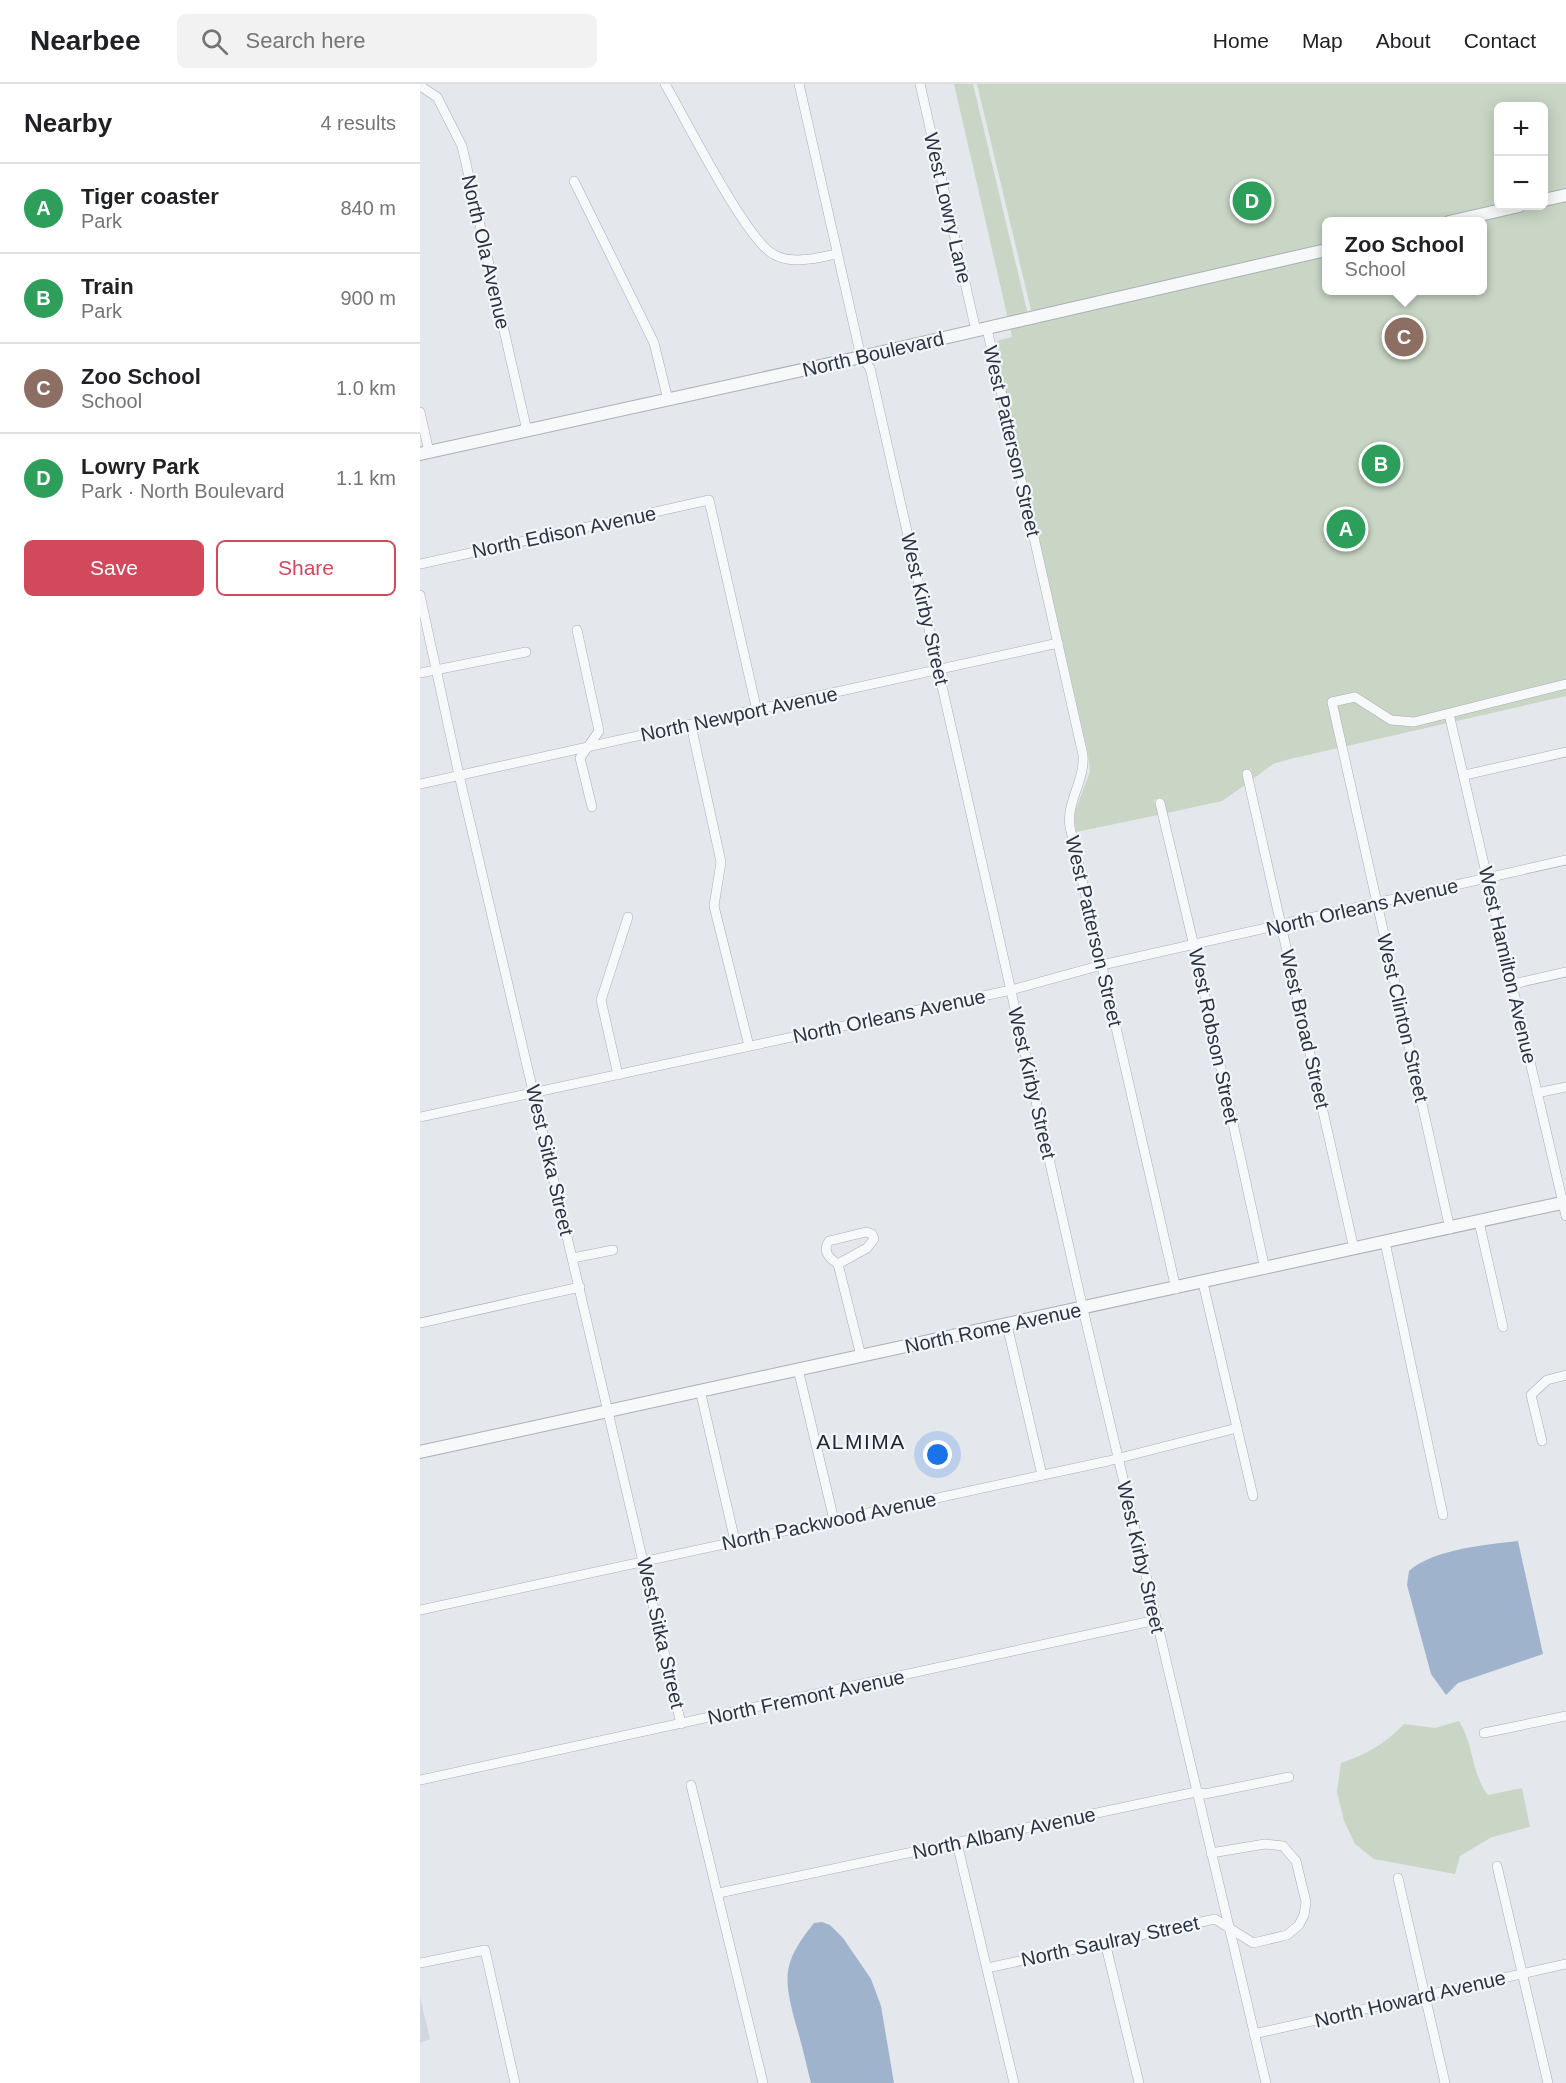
<!DOCTYPE html>
<meta charset="utf-8">
<style>
:root{--surface:#fff;--page:#f2f2f2;--text:#202124;--muted:#757577;--line:#e0e0e0;--accent:#d1495b}
body{margin:0;font-family:Arial,sans-serif;background:var(--page);color:var(--text)}
.controls{position:absolute;right:18px;top:18px;display:grid;overflow:hidden;border-radius:9px;box-shadow:0 3px 15px #0003}
.controls button{width:54px;height:54px;display:grid;place-items:center;padding:0;border:0;border-bottom:2px solid var(--line);background:var(--surface);color:var(--text);font:30px sans-serif}
.you{position:absolute;left:518px;top:1371px;width:21px;height:21px;margin:-15px;border:4px solid #fff;border-radius:50%;background:#1a73e8;box-shadow:0 0 0 9px #1a73e833}
.badge{display:grid;place-items:center;width:39px;height:39px;border-radius:50%;background:var(--accent);color:#fff;font-size:20px;font-weight:700}
.pin{position:absolute;translate:-50% -50%;border:3px solid #fff;box-shadow:0 2px 6px #0006}
.popup{position:absolute;left:902px;top:133px;width:165px;height:78px;box-sizing:border-box;display:grid;place-content:center;border-radius:9px;background:var(--surface);filter:drop-shadow(0 2px 4px #0005);font-size:20px;white-space:nowrap;color:var(--muted)}
.popup b{font-size:22px;color:var(--text)}
.popup::after{content:'';position:absolute;left:50%;top:100%;margin-left:-12px;border:12px solid transparent;border-top-color:var(--surface)}
.list{margin:0;padding:0;list-style:none}
h2{display:flex;justify-content:space-between;align-items:center;height:78px;margin:0;padding:0 24px;font-size:26px}
h2 small{font-size:20px;font-weight:400;color:var(--muted)}
.list li{display:grid;grid-template-columns:39px 1fr auto;gap:18px;align-items:center;box-sizing:border-box;height:90px;padding:0 24px;border-top:2px solid var(--line)}
.list b{display:block;font-size:22px;white-space:nowrap}
.list p{margin:0;font-size:20px;white-space:nowrap;color:var(--muted)}
.list em{font-size:20px;font-style:normal;color:var(--muted)}
.actions{display:flex;gap:12px;padding:18px 24px}
.actions a{flex:1;padding:14px 0;border:2px solid var(--accent);border-radius:9px;text-align:center;font-size:21px;color:var(--accent)}
.actions .main{background:var(--accent);color:#fff}
.icon{flex:none;width:33px;height:33px;fill:none;stroke:currentColor;stroke-width:2;stroke-linecap:round;stroke-linejoin:round}
.map{position:relative;flex:none;width:1146px;height:1999px;overflow:hidden}
header{display:flex;align-items:center;gap:36px;box-sizing:border-box;height:84px;padding:0 30px;background:var(--surface);border-bottom:2px solid var(--line)}
header strong{font-size:28px}
nav{display:flex;gap:33px;margin-inline-start:auto;font-size:21px}
.search{width:420px;height:54px;background:var(--page);display:flex;align-items:center;gap:15px;box-sizing:border-box;padding:0 21px;border-radius:9px;color:var(--muted);font-size:22px}
main{display:flex}
aside{flex:1;background:var(--surface)}
.map>svg:first-child{display:block}
.built{fill:#d2d6de}
.green{fill:#c9d6c5}
.water{fill:#9fb4cc}
.lines{fill:none;stroke-linecap:round;stroke-linejoin:round}
.minor-casing{stroke:#a9aeb7;stroke-width:10}
.tertiary-casing{stroke:#a9aeb7;stroke-width:14}
.minor{stroke:#f7f8fa;stroke-width:9}
.tertiary{stroke:#f7f8fa;stroke-width:12}
.labels{text-anchor:middle;stroke-width:4.5;stroke-linejoin:round;paint-order:stroke}
.street-label{font-size:20px;fill:#2b3445;stroke:#f4f6f9}
.neighbourhood-label{font-size:21px;letter-spacing:1.5px;fill:#1d2536;stroke:#f4f6f9}
</style>
<header>
<strong>Nearbee</strong>
<div class="search"><svg class="icon" aria-label="search" viewBox="0 0 24 24"><circle cx="10" cy="10" r="6"/><path d="M15 15l6 6"/></svg>Search here</div>
<nav><a>Home</a><a>Map</a><a>About</a><a>Contact</a></nav>
</header>
<main>
<aside>
<h2>Nearby<small>4 results</small></h2>
<ul class="list">
<li><span class="badge" style="background:#2e9e5b">A</span><div><b>Tiger coaster</b><p>Park</p></div><em>840 m</em></li>
<li><span class="badge" style="background:#2e9e5b">B</span><div><b>Train</b><p>Park</p></div><em>900 m</em></li>
<li><span class="badge" style="background:#8d6e63">C</span><div><b>Zoo School</b><p>School</p></div><em>1.0 km</em></li>
<li><span class="badge" style="background:#2e9e5b">D</span><div><b>Lowry Park</b><p>Park · North Boulevard</p></div><em>1.1 km</em></li>
</ul>
<div class="actions"><a class="main">Save</a><a>Share</a></div>
</aside>
<div class="map">
<svg width="1146" height="1999" viewBox="0 0 1146 1999">
<rect width="100%" height="100%" fill="#e4e7ec"/>
<polygon class="built" points="0,1913 10,1955 0,1959"/>
<g class="green">
<polygon points="534,0 553,0 608,231 588,235"/>
<polygon points="557,0 1146,0 1146,108 1124,113 1124,22 1078,22 1078,122 1085,122 1015,137 906,138 906,162 612,230"/>
<polygon points="1146,115 1146,612 870,675 853,680 833,695 831,685 822,687 825,701 802,717 747,729 743,714 734,716 738,731 656,748 654,730 670,688 668,670 580,284 582,281 577,257 592,253 590,243 906,170 906,206 1062,206 1062,138 1048,137"/>
<path d="M1039 1637C1054 1660 1051 1689 1068 1711L1102 1704 1110 1743 1072 1753 1040 1772 1035 1790 954 1775 935 1760 924 1737 917 1708 921 1679C947 1670 965 1660 984 1640L1015 1644Z"/>
</g>
<g class="water">
<path d="M1098 1457 1123 1570 1038 1599 1026 1611 1011 1590 987 1501 989 1487C1014 1465 1065 1461 1098 1457Z"/>
<path d="M402 1838 410 1841 423 1854 451 1895 461 1922 474 1999H391C386 1980 382 1960 376 1941 363 1893 362 1879 394 1839Z"/>
</g>
<g class="lines">
<g class="minor-casing">
<g id="minor">
<path d="M245 0C265 34 325 154 353 170 371 181 397 174 416 170"/>
<polyline points="379,0 441,273 450,284 663,1225 846,1999"/>
<polyline points="500,0 556,247"/>
<polyline points="0,2 17,13 42,62 107,347"/>
<polyline points="154,97 234,259 248,316"/>
<path d="M567 245 663 671C665 697 646 718 650 743L756 1205"/>
<polyline points="0,328 9,368"/>
<polyline points="0,480 289,416 337,627"/>
<polyline points="0,511 39,691 261,1640"/>
<polyline points="157,546 179,647 160,674 172,723"/>
<polyline points="0,589 106,568"/>
<polyline points="1029,630 1146,1132"/>
<polyline points="271,641 301,778 294,822 329,962"/>
<polyline points="827,690 934,1165"/>
<polyline points="1045,691 1146,668"/>
<polyline points="0,700 638,559"/>
<polyline points="740,719 774,862 845,1185"/>
<polyline points="1093,900 1146,888"/>
<polyline points="198,991 181,916 208,833"/>
<polyline points="1117,1009 1146,1003"/>
<polyline points="0,1033 591,906 682,881 1146,776"/>
<polyline points="1059,1138 1083,1243"/>
<polyline points="1030,1145 912,618 935,613 971,636 994,638 1146,600"/>
<path d="M446 1148 452 1150 454 1155 447 1164 418 1180C409 1174 402 1167 409 1157Z"/>
<polyline points="965,1158 1023,1431"/>
<polyline points="153,1174 193,1166"/>
<polyline points="418,1180 441,1272"/>
<polyline points="783,1199 833,1412"/>
<polyline points="0,1239 160,1203"/>
<polyline points="587,1241 622,1391"/>
<polyline points="378,1285 414,1436"/>
<polyline points="280,1306 315,1457"/>
<polyline points="1122,1357 1111,1311 1127,1296 1146,1291"/>
<polyline points="0,1526 688,1377 817,1344"/>
<polyline points="1064,1649 1146,1632"/>
<polyline points="0,1696 736,1536"/>
<polyline points="271,1701 343,1999"/>
<polyline points="537,1759 594,1999"/>
<polyline points="1077,1782 1128,1999"/>
<polyline points="978,1794 1025,1999"/>
<polyline points="299,1809 776,1708 785,1710 869,1693"/>
<polyline points="685,1858 719,1999"/>
<polyline points="0,1879 65,1866 95,1999"/>
<polyline points="567,1884 795,1835 833,1859 867,1851 879,1841 884,1831 886,1818 876,1777 863,1762 845,1760 791,1769"/>
<polyline points="834,1950 1146,1880"/>
</g>
</g>
<g class="tertiary-casing">
<g id="tertiary">
<polyline points="1124,116 1146,111"/>
<polyline points="1029,138 1099,122"/>
<polyline points="0,370 441,273 906,166"/>
<polyline points="0,1368 1146,1118"/>
</g>
</g>
<use href="#minor" class="minor"/>
<use href="#tertiary" class="tertiary"/>
</g>
<g class="labels">
<g class="street-label">
<text transform="translate(528 124) rotate(77)" y="7">West Lowry Lane</text>
<text transform="translate(66 168) rotate(77)" y="7">North Ola Avenue</text>
<text transform="translate(453 270) rotate(-13)" y="7">North Boulevard</text>
<text transform="translate(592 357) rotate(77)" y="7">West Patterson Street</text>
<text transform="translate(144 448) rotate(-12)" y="7">North Edison Avenue</text>
<text transform="translate(505 525) rotate(77)" y="7">West Kirby Street</text>
<text transform="translate(319 630) rotate(-12)" y="7">North Newport Avenue</text>
<text transform="translate(942 823) rotate(-13)" y="7">North Orleans Avenue</text>
<text transform="translate(674 847) rotate(77)" y="7">West Patterson Street</text>
<text transform="translate(1088 881) rotate(77)" y="7">West Hamilton Avenue</text>
<text transform="translate(469 932) rotate(-12)" y="7">North Orleans Avenue</text>
<text transform="translate(983 934) rotate(77)" y="7">West Clinton Street</text>
<text transform="translate(885 945) rotate(77)" y="7">West Broad Street</text>
<text transform="translate(794 952) rotate(78)" y="7">West Robson Street</text>
<text transform="translate(612 999) rotate(77)" y="7">West Kirby Street</text>
<text transform="translate(130 1076) rotate(77)" y="7">West Sitka Street</text>
<text transform="translate(573 1244) rotate(-12)" y="7">North Rome Avenue</text>
<text transform="translate(409 1437) rotate(-12)" y="7">North Packwood Avenue</text>
<text transform="translate(721 1473) rotate(77)" y="7">West Kirby Street</text>
<text transform="translate(241 1549) rotate(77)" y="7">West Sitka Street</text>
<text transform="translate(386 1613) rotate(-12)" y="7">North Fremont Avenue</text>
<text transform="translate(584 1749) rotate(-12)" y="7">North Albany Avenue</text>
<text transform="translate(690 1857) rotate(-12)" y="7">North Saulray Street</text>
<text transform="translate(990 1915) rotate(-13)" y="7">North Howard Avenue</text>
</g>
<g class="neighbourhood-label">
<text x="441" y="1365">ALMIMA</text>
</g>
</g>
</svg>
<div class="controls">
<button>+</button>
<button>−</button>
</div>
<div class="you"></div>
<div class="pin badge" style="left:926px;top:445px;background:#2e9e5b">A</div>
<div class="pin badge" style="left:961px;top:380px;background:#2e9e5b">B</div>
<div class="pin badge" style="left:984px;top:253px;background:#8d6e63">C</div>
<div class="popup"><b>Zoo School</b>School</div>
<div class="pin badge" style="left:832px;top:117px;background:#2e9e5b">D</div>
</div>
</main>
